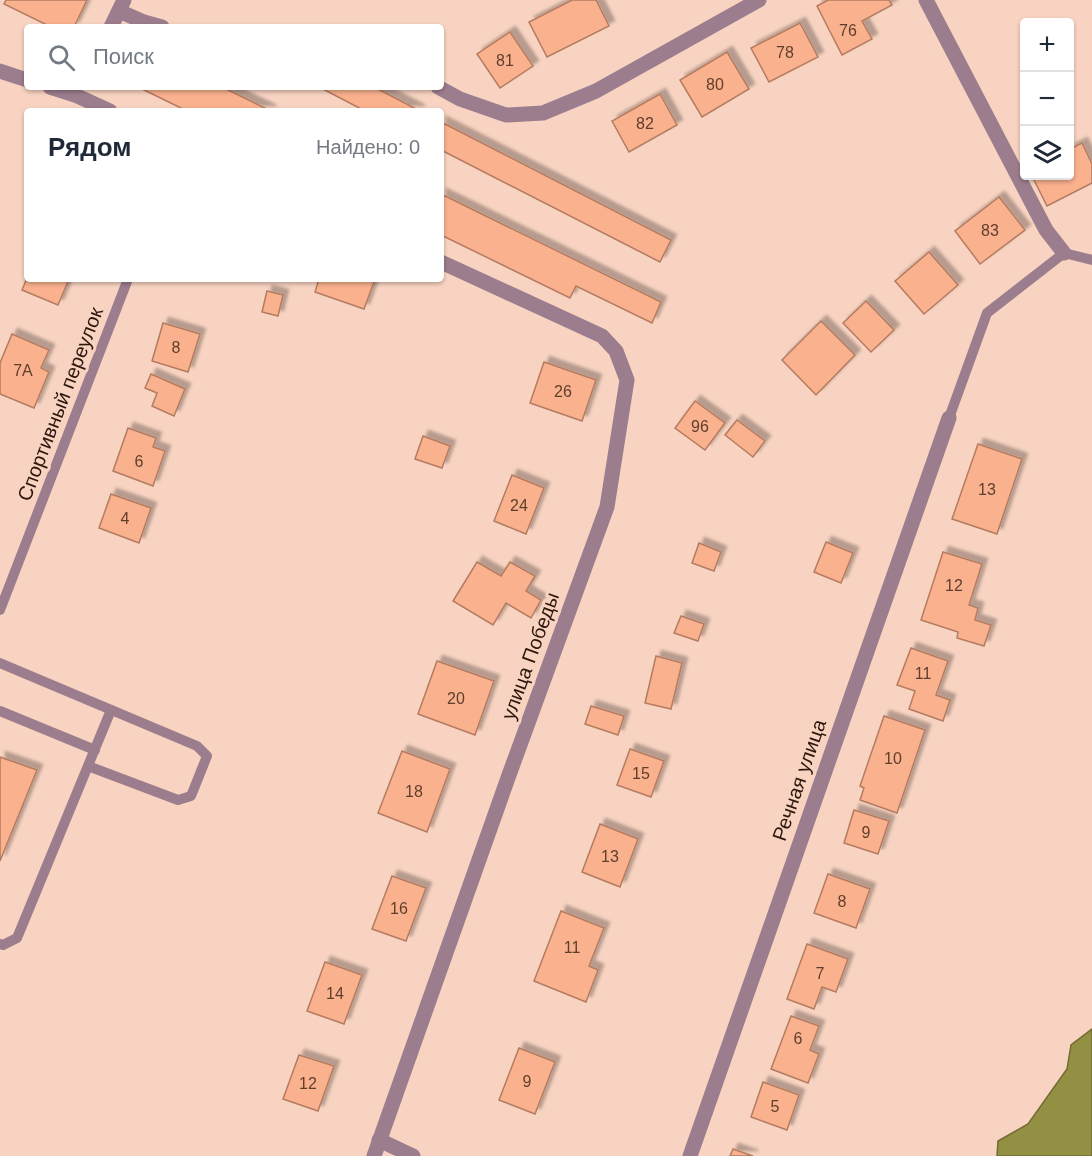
<!DOCTYPE html>
<html lang="ru">
<meta charset="utf-8">
<style>
:root{--surface:#fff;--page:#f6f6f7;--text:#1f2937;--muted:#747a83;--line:#e0e1e3}
body{margin:0;font-family:Arial,sans-serif;background:var(--page);color:var(--text)}
.controls{position:absolute;right:18px;top:18px;display:grid;overflow:hidden;border-radius:6px;box-shadow:0 2px 4px #0004}
.controls button{width:54px;height:54px;display:grid;place-items:center;padding:0;border:0;border-bottom:2px solid var(--line);background:var(--surface);color:var(--text);font:30px sans-serif}
.list{margin:0;padding:0;list-style:none}
h2{display:flex;justify-content:space-between;align-items:center;height:78px;margin:0;padding:0 24px;font-size:26px}
h2 small{font-size:20px;font-weight:400;color:var(--muted)}
.icon{flex:none;width:33px;height:33px;fill:none;stroke:currentColor;stroke-width:2;stroke-linecap:round;stroke-linejoin:round}
.map{position:relative;flex:none;width:1092px;height:1156px;overflow:hidden}
.search{position:absolute;background:var(--surface);box-shadow:0 2px 4px #0004;left:24px;top:24px;width:420px;height:66px;display:flex;align-items:center;gap:15px;box-sizing:border-box;padding:0 21px;border-radius:6px;color:var(--muted);font-size:22px}
.panel{position:absolute;background:var(--surface);box-shadow:0 2px 4px #0004;left:24px;top:108px;width:420px;height:174px;border-radius:6px}
.map>svg:first-child{display:block}
.water{fill:#938f43;stroke:#746b32;stroke-width:1.5}
.building{fill:#fab18e;stroke:#b47b60;stroke-width:1.5;filter:url(#shadow)}
.lines{fill:none;stroke-linecap:round;stroke-linejoin:round}
.lane{stroke:#9c7d8d;stroke-width:10}
.street{stroke:#9c7d8d;stroke-width:15}
.labels{text-anchor:middle;stroke-width:6;stroke-linejoin:round;paint-order:stroke}
.number-label{font-size:16px;fill:#603e2c}
.street-label{font-size:20px;fill:#2d170c;stroke:#f8d3c1}
</style>
<div class="map">
<svg width="1092" height="1156" viewBox="0 0 1092 1156">
<defs>
<filter id="shadow"><feDropShadow dx="5.5" dy="-5.5" stdDeviation="1.5" flood-color="#0004"/></filter>
</defs>
<rect width="100%" height="100%" fill="#f8d3c1"/>
<polygon class="water" points="1092,1029 1092,1156 997,1156 998,1141 1028,1124 1067,1069 1071,1045"/>
<g class="building">
<polygon points="6,0 87,0 74,27 51,27 4,4"/>
<polygon points="572,0 596,0 609,26 547,57 529,22"/>
<polygon points="828,0 889,0 892,5 862,21 872,39 842,55 817,6"/>
<polygon points="800,23 818,57 769,82 751,48"/>
<polygon points="510,32 533,66 500,88 477,54"/>
<polygon points="727,52 749,89 702,117 680,80"/>
<polygon points="138,87 222,87 271,111 187,111"/>
<polygon points="319,87 374,87 420,111 365,111"/>
<polygon points="660,94 677,125 629,152 612,121"/>
<polygon points="441,122 671,240 660,262 441,150"/>
<polygon points="1082,143 1092,164 1092,183 1047,206 1032,176 1070,176 1070,149"/>
<polygon points="441,194 661,302 652,323 576,286 570,298 441,235"/>
<polygon points="999,197 1025,230 980,264 955,231"/>
<polygon points="929,252 958,285 924,314 895,281"/>
<polygon points="27,278 27,279 69,279 58,305 22,290"/>
<polygon points="319,279 375,279 364,309 315,292"/>
<polygon points="267,291 283,295 278,316 262,312"/>
<polygon points="866,301 894,330 871,352 843,323"/>
<polygon points="821,321 855,355 816,395 782,360"/>
<polygon points="163,323 200,334 188,372 152,361"/>
<polygon points="12,334 49,350 41,368 49,372 34,408 0,394 0,363"/>
<polygon points="544,362 596,380 582,421 530,403"/>
<polygon points="151,374 185,389 174,416 152,406 157,393 145,388"/>
<polygon points="695,401 725,423 705,450 675,428"/>
<polygon points="737,420 765,441 753,457 725,435"/>
<polygon points="128,428 156,438 153,447 165,451 153,486 113,471"/>
<polygon points="423,436 450,446 442,468 415,459"/>
<polygon points="978,444 1022,459 997,534 952,519"/>
<polygon points="512,475 544,488 526,534 494,521"/>
<polygon points="111,494 151,508 139,543 99,528"/>
<polygon points="826,542 853,553 841,583 814,572"/>
<polygon points="699,543 721,552 714,571 692,563"/>
<polygon points="943,552 982,564 969,605 978,608 975,620 991,625 984,646 957,638 958,632 921,620"/>
<polygon points="477,562 501,576 510,562 535,576 526,591 541,600 531,618 506,603 493,625 453,601"/>
<polygon points="681,616 704,624 698,641 674,633"/>
<polygon points="911,648 948,661 936,695 950,700 943,721 909,709 915,691 897,685"/>
<polygon points="656,656 682,663 671,709 645,703"/>
<polygon points="437,661 494,681 475,735 418,714"/>
<polygon points="591,706 624,716 618,735 585,724"/>
<polygon points="884,716 925,730 897,813 860,800 864,788 860,786"/>
<polygon points="630,749 664,761 651,797 617,785"/>
<polygon points="402,751 450,769 427,832 378,813"/>
<polygon points="0,757 37,770 0,861"/>
<polygon points="854,810 889,821 878,854 844,843"/>
<polygon points="600,824 638,839 620,887 582,872"/>
<polygon points="828,874 870,889 856,928 814,913"/>
<polygon points="392,876 426,888 406,941 372,929"/>
<polygon points="561,911 604,928 589,966 598,970 586,1002 534,981"/>
<polygon points="807,944 848,959 836,992 822,987 814,1009 787,999"/>
<polygon points="325,962 362,975 344,1024 307,1011"/>
<polygon points="791,1016 819,1026 810,1050 819,1054 808,1083 771,1069"/>
<polygon points="519,1048 555,1062 535,1114 499,1100"/>
<polygon points="299,1055 334,1066 318,1111 283,1099"/>
<polygon points="763,1082 799,1095 787,1130 751,1117"/>
<polygon points="733,1149 753,1156 730,1156"/>
</g>
<g class="lines">
<g class="lane">
<polyline points="949,418 987,313 1064,253 1092,260"/>
<polyline points="0,610 128,279"/>
<polyline points="0,663 197,746 207,756 191,796 178,800 88,766"/>
<polyline points="0,711 95,750"/>
<polyline points="0,944 3,945 17,938 111,710"/>
</g>
<g class="street">
<polyline points="926,0 1046,230 1064,253"/>
<polyline points="119,11 144,22 162,27"/>
<polyline points="111,27 124,0"/>
<polyline points="0,71 27,80"/>
<polyline points="50,87 75,95 110,111"/>
<polyline points="438,87 460,99 506,115 543,113 596,91 759,0"/>
<polyline points="379,1140 413,1156"/>
<polyline points="374,1156 509,775 607,507 627,380 616,351 602,336 441,262"/>
<polyline points="690,1156 949,418"/>
</g>
</g>
<g class="labels">
<g class="number-label">
<text x="848" y="36">76</text>
<text x="785" y="58">78</text>
<text x="505" y="66">81</text>
<text x="715" y="90">80</text>
<text x="645" y="129">82</text>
<text x="990" y="236">83</text>
<text x="176" y="353">8</text>
<text x="23" y="376">7А</text>
<text x="563" y="397">26</text>
<text x="700" y="432">96</text>
<text x="139" y="467">6</text>
<text x="987" y="495">13</text>
<text x="519" y="511">24</text>
<text x="125" y="524">4</text>
<text x="954" y="591">12</text>
<text x="923" y="679">11</text>
<text x="456" y="704">20</text>
<text x="893" y="764">10</text>
<text x="641" y="779">15</text>
<text x="414" y="797">18</text>
<text x="866" y="838">9</text>
<text x="610" y="862">13</text>
<text x="842" y="907">8</text>
<text x="399" y="914">16</text>
<text x="572" y="953">11</text>
<text x="820" y="979">7</text>
<text x="335" y="999">14</text>
<text x="798" y="1044">6</text>
<text x="527" y="1087">9</text>
<text x="308" y="1089">12</text>
<text x="775" y="1112">5</text>
</g>
<g class="street-label">
<text transform="translate(60 404) rotate(-69)" y="7">Спортивный переулок</text>
<text transform="translate(530 656) rotate(-70)" y="7">улица Победы</text>
<text transform="translate(799 780) rotate(-71)" y="7">Речная улица</text>
</g>
</g>
</svg>
<div class="controls">
<button>+</button>
<button>−</button>
<button><svg class="icon" aria-label="layers" viewBox="0 0 24 24"><path d="M12 4l9 5-9 5-9-5zM3 14l9 5 9-5"/></svg></button>
</div>
<div class="search"><svg class="icon" aria-label="search" viewBox="0 0 24 24"><circle cx="10" cy="10" r="6"/><path d="M15 15l6 6"/></svg>Поиск</div>
<section class="panel">
<h2>Рядом<small>Найдено: 0</small></h2>
<ul class="list">
</ul>
</section>
</div>
